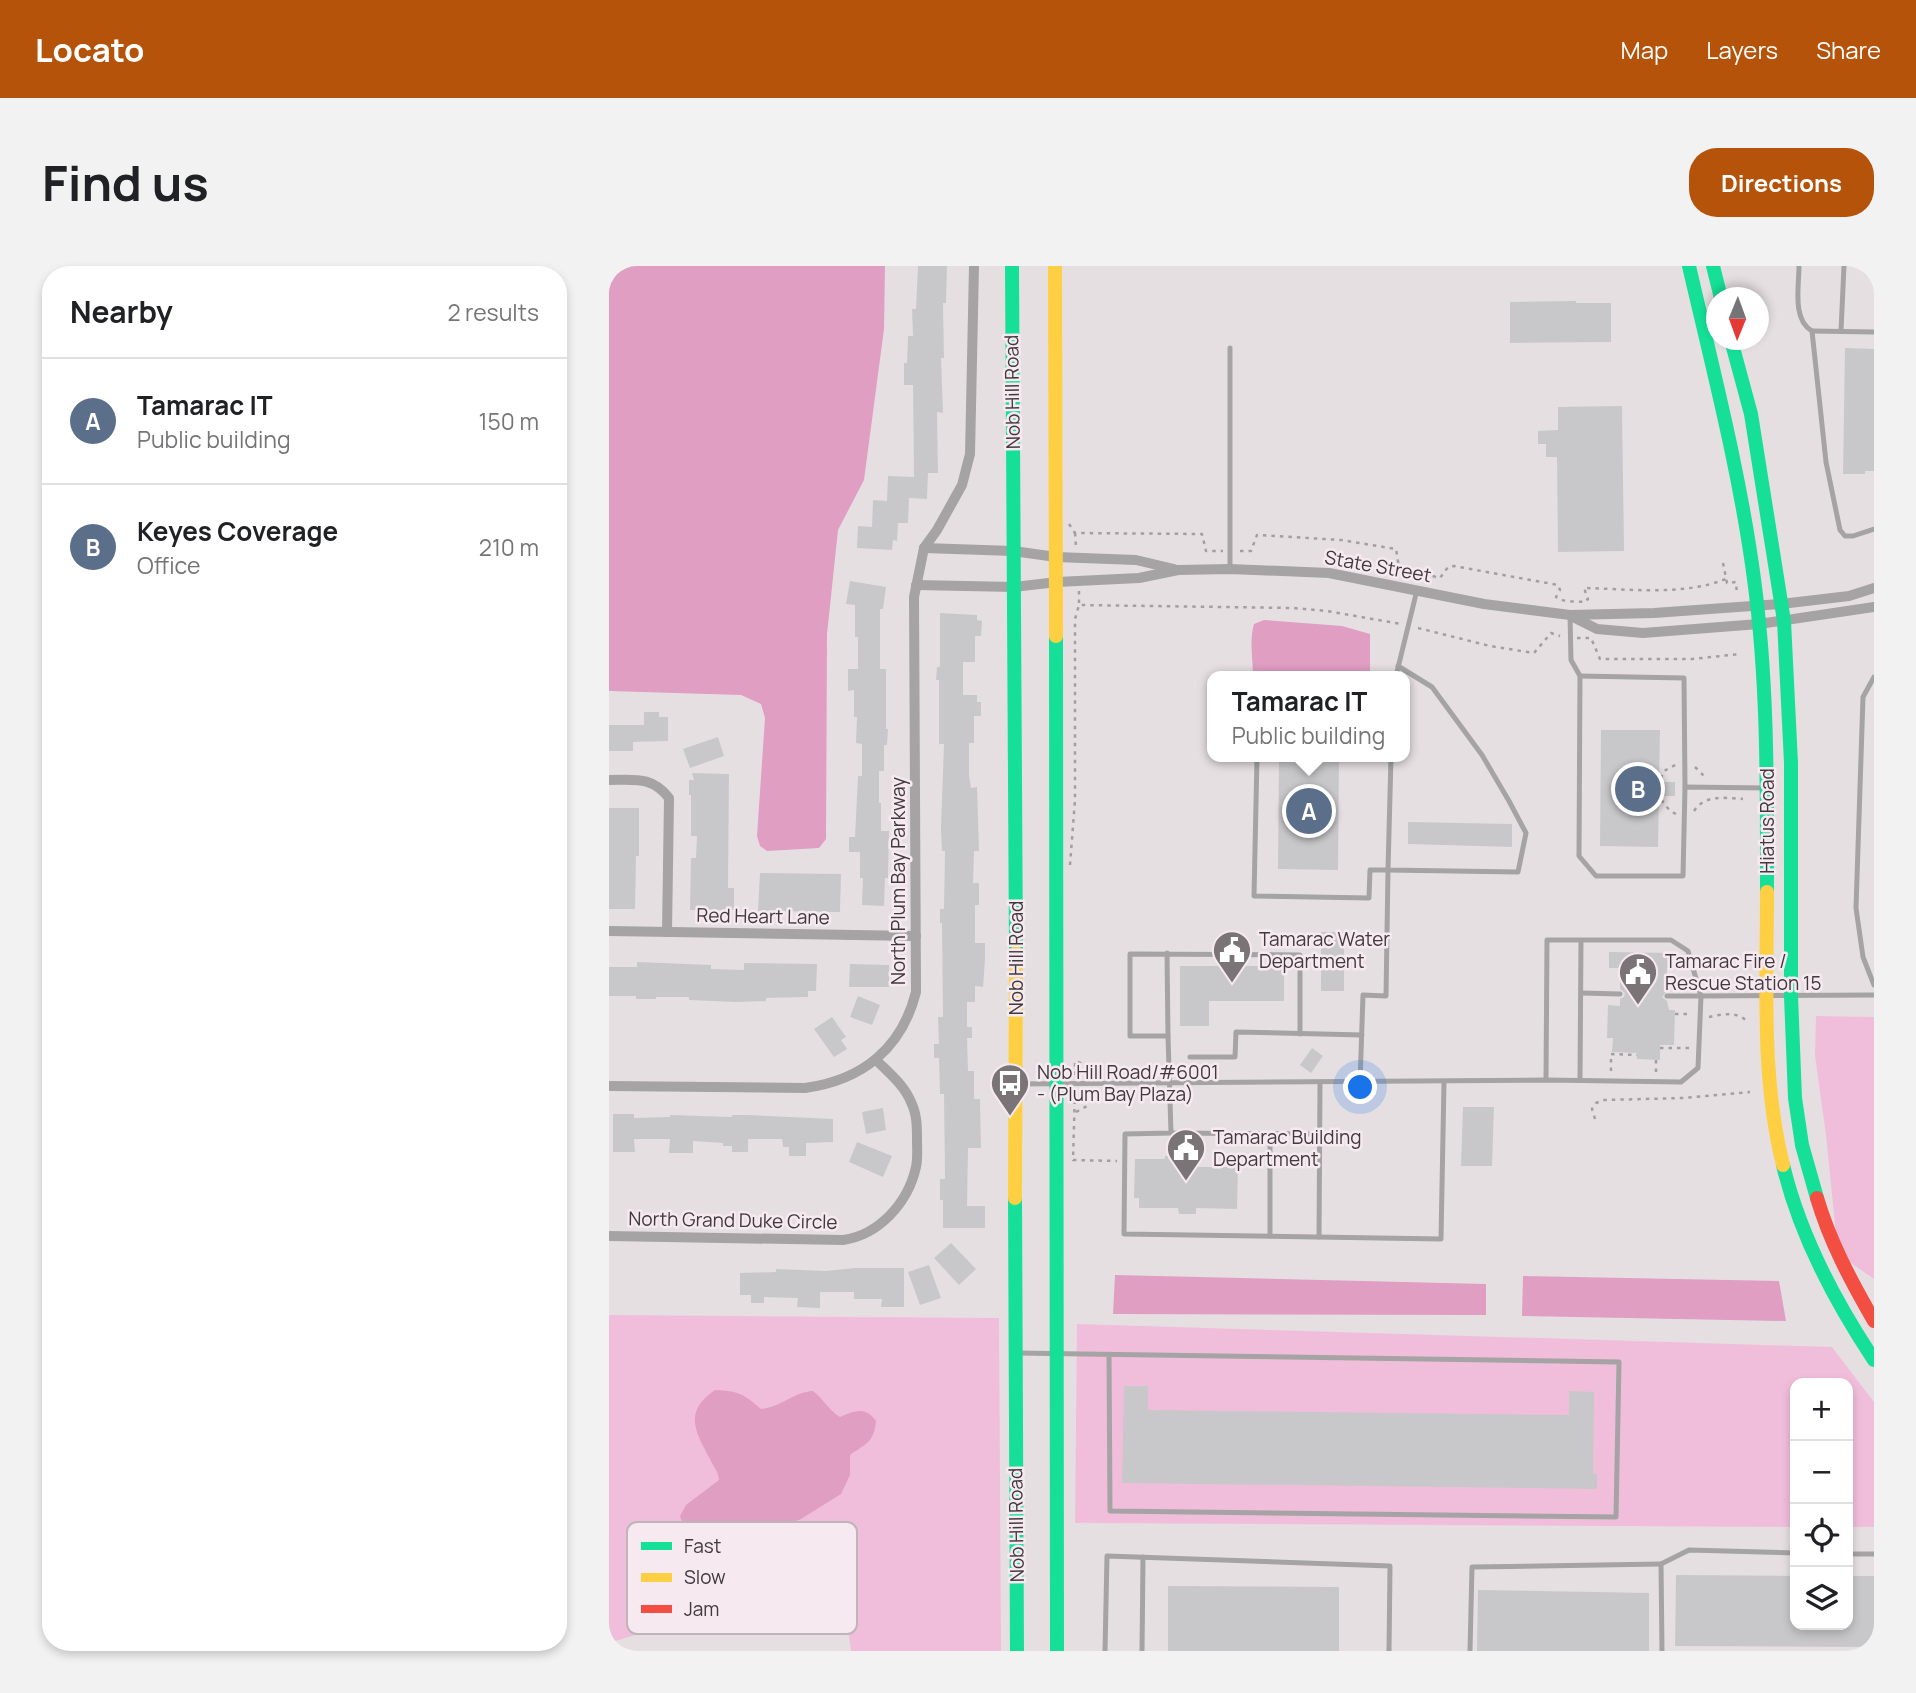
<!DOCTYPE html>
<meta charset="utf-8">
<style>
:root{--surface:#fff;--page:#f2f2f2;--text:#202124;--muted:#757577;--line:#e0e0e0;--accent:#b45309}
body{margin:0;font-family:Manrope,sans-serif;background:var(--page);color:var(--text)}
.controls{position:absolute;right:21px;bottom:21px;display:grid;overflow:hidden;border-radius:14px;box-shadow:0 4px 10px #0003}
.controls button{width:63px;height:63px;display:grid;place-items:center;padding:0;border:0;border-bottom:2px solid var(--line);background:var(--surface);color:var(--text);font:35px sans-serif}
.compass{position:absolute;left:1097px;top:21px;width:63px;height:63px;border-radius:50%;background:var(--surface);box-shadow:0 4px 10px #0003;rotate:181deg}
.you{position:absolute;left:752px;top:822px;width:24px;height:24px;margin:-18px;border:5px solid #fff;border-radius:50%;background:#1a73e8;box-shadow:0 0 0 10px #1a73e833}
.badge{display:grid;place-items:center;width:46px;height:46px;border-radius:50%;background:var(--accent);color:#fff;font-size:23px;font-weight:700}
.pin{position:absolute;translate:-50% -50%;border:4px solid #fff;box-shadow:0 2px 7px #0006}
.popup{position:absolute;left:598px;top:405px;width:203px;height:91px;box-sizing:border-box;display:grid;place-content:center;border-radius:14px;background:var(--surface);filter:drop-shadow(0 2px 5px #0005);font-size:23px;white-space:nowrap;color:var(--muted)}
.popup b{font-size:26px;color:var(--text)}
.popup::after{content:'';position:absolute;left:50%;top:100%;margin-left:-14px;border:14px solid transparent;border-top-color:var(--surface)}
.list{margin:0;padding:0;list-style:none}
h2{display:flex;justify-content:space-between;align-items:center;height:91px;margin:0;padding:0 28px;font-size:30px}
h2 small{font-size:23px;font-weight:400;color:var(--muted)}
.list li{display:grid;grid-template-columns:46px 1fr auto;gap:21px;align-items:center;box-sizing:border-box;height:126px;padding:0 28px;border-top:2px solid var(--line)}
.list b{display:block;font-size:26px;white-space:nowrap}
.list p{margin:0;font-size:23px;white-space:nowrap;color:var(--muted)}
.list em{font-size:23px;font-style:normal;color:var(--muted)}
.icon{flex:none;width:38px;height:38px;fill:none;stroke:currentColor;stroke-width:2;stroke-linecap:round;stroke-linejoin:round}
.map{position:relative;flex:none;width:1265px;height:1385px;overflow:hidden;border-radius:28px}
header{display:flex;align-items:center;gap:42px;box-sizing:border-box;height:98px;padding:0 35px;background:var(--accent);color:#fff}
header strong{font-size:33px}
nav{display:flex;gap:38px;margin-inline-start:auto;font-size:24px}
.intro{display:flex;align-items:center;justify-content:space-between;box-sizing:border-box;height:168px;padding:0 42px}
h1{margin:0;font-size:49px}
.button{padding:18px 32px;border-radius:28px;background:var(--accent);color:#fff;font-size:24px;font-weight:700}
main{display:flex;gap:42px;padding:0 42px}
aside{flex:1;background:var(--surface);border-radius:28px;box-shadow:0 4px 10px #0003}
.map>svg:first-child{display:block}
.green{fill:#f0beda}
.water{fill:#df9ec2}
.building{fill:#c8c8ca}
.lines{fill:none;stroke-linecap:round;stroke-linejoin:round}
.path{stroke:#a29fa1;stroke-width:2.5;stroke-dasharray:3.5 5;stroke-linecap:butt}
.lane{stroke:#a5a3a4;stroke-width:5}
.street{stroke:#a5a3a4;stroke-width:10}
.fast{stroke:#16e098;stroke-width:14}
.slow{stroke:#ffcf43;stroke-width:14}
.jam{stroke:#f24e42;stroke-width:14}
.labels{text-anchor:middle;stroke-width:5;stroke-linejoin:round;paint-order:stroke}
.street-label{font-size:19px;fill:#403a3d;stroke:#f6e9f0}
.poi-label{font-size:19px;fill:#403a3d;stroke:#f6e9f0;text-anchor:start}
.key{fill:#f6e9f0;stroke:#bfb4ba;stroke-width:2}
.key-label{font-size:19px;fill:#403a3d}
</style>
<header>
<strong>Locato</strong>
<nav><a>Map</a><a>Layers</a><a>Share</a></nav>
</header>
<div class="intro"><h1>Find us</h1><a class="button">Directions</a></div>
<main>
<aside>
<h2>Nearby<small>2 results</small></h2>
<ul class="list">
<li><span class="badge" style="background:#5c6f8a">A</span><div><b>Tamarac IT</b><p>Public building</p></div><em>150 m</em></li>
<li><span class="badge" style="background:#5c6f8a">B</span><div><b>Keyes Coverage</b><p>Office</p></div><em>210 m</em></li>
</ul>
</aside>
<div class="map">
<svg width="1265" height="1385" viewBox="0 0 1265 1385">
<rect width="100%" height="100%" fill="#e6dfe2"/>
<g class="green">
<polygon points="1207,750 1265,751 1265,1013 1229,988 1217,869 1206,790"/>
<polygon points="0,1049 390,1052 392,1385 242,1385 239,1363 186,1354 166,1326 0,1377"/>
<polygon points="468,1058 1223,1081 1265,1136 1265,1261 1239,1261 1239,1117 1186,1117 1186,1261 466,1257"/>
</g>
<g class="water">
<polygon points="0,0 276,0 275,63 255,214 229,264 218,368 217,573 210,582 158,585 151,580 148,570 156,452 152,438 132,429 0,425"/>
<path d="M655 354 733 360 761 368V410H644C644 392 640 375 645 358Z"/>
<polygon points="506,1009 877,1018 877,1049 504,1048"/>
<polygon points="914,1010 1170,1015 1177,1055 913,1050"/>
<path d="M106 1124C129 1125 135 1128 152 1143 172 1141 185 1126 204 1125 215 1133 219 1144 231 1151 246 1145 256 1140 267 1155 265 1176 258 1177 241 1189V1209L232 1228 192 1253 175 1260 146 1269 74 1259 71 1250 77 1239 110 1214C109 1204 105 1202 101 1193 85 1164 75 1145 106 1124Z"/>
</g>
<g class="building">
<polygon points="309,0 338,0 337,37 334,37 335,92 332,92 334,147 328,146 329,207 319,207 318,233 300,232 299,257 289,257 288,275 284,274 283,284 248,282 249,260 263,261 264,234 278,235 279,210 305,211 304,119 295,119 295,97 298,97 299,70 304,70 303,43 307,43"/>
<polygon points="967,35 967,37 1002,37 1002,76 901,77 901,36"/>
<polygon points="1236,82 1265,83 1265,205 1256,205 1256,208 1234,208"/>
<polygon points="1013,140 1015,285 949,286 948,191 937,191 937,178 929,178 929,165 949,164 949,141"/>
<polygon points="241,315 277,321 274,343 271,343 271,403 277,403 277,463 279,463 278,479 275,479 275,505 270,505 270,537 272,537 272,565 280,565 279,612 276,612 275,640 253,639 254,612 251,612 251,586 240,586 240,571 246,571 249,510 253,510 253,478 247,477 248,451 245,451 245,424 239,425 239,403 249,403 249,371 246,371 246,339 237,338"/>
<polygon points="331,347 368,349 368,354 373,355 372,370 366,370 366,396 354,396 354,429 368,429 368,436 372,436 372,450 365,450 365,477 360,477 360,509 362,522 368,521 370,585 365,585 364,617 370,617 370,639 366,639 366,677 376,677 376,693 374,721 366,720 366,736 358,736 358,761 363,761 363,772 358,772 359,805 365,805 365,833 371,833 372,882 359,882 358,940 376,940 376,962 334,962 334,934 331,934 331,913 336,913 335,828 331,828 330,792 325,792 325,778 330,778 329,751 334,751 333,657 331,657 331,643 335,643 336,585 333,585 332,563 335,478 330,478 330,414 327,414 328,401 331,401"/>
<polygon points="35,446 50,446 50,451 59,451 59,475 24,476 24,485 0,485 0,459 35,459"/>
<polygon points="992,464 1051,464 1050,516 1066,516 1066,530 1050,530 1049,581 991,580"/>
<polygon points="109,471 115,490 81,502 74,483"/>
<polygon points="670,491 730,491 729,604 669,603"/>
<polygon points="83,507 120,508 119,622 125,622 125,644 81,644 82,592 87,592 88,570 82,570 82,529 80,529 80,514 85,514"/>
<polygon points="0,542 30,542 30,590 27,590 26,643 0,643"/>
<polygon points="799,556 903,558 903,581 799,578"/>
<polygon points="151,607 232,608 231,646 149,645"/>
<rect x="712" y="666" width="23" height="59"/>
<polygon points="1000,686 1063,687 1063,702 1058,702 1058,725 1053,731 1058,735 1060,744 1066,744 1065,779 1051,779 1051,794 1028,793 1028,787 1003,786 1004,772 998,772 999,739 1011,740 1011,733 1015,731 1016,727 1011,723 1011,702 1000,702"/>
<polygon points="28,696 102,699 102,703 135,704 135,697 208,698 207,725 199,725 199,731 157,732 157,735 128,736 80,734 80,731 47,731 47,733 27,733 27,730 0,730 0,701 28,701"/>
<polygon points="241,698 280,699 280,721 240,721"/>
<polygon points="571,700 675,700 675,735 600,735 600,760 571,760"/>
<polygon points="249,730 271,739 263,759 241,751"/>
<polygon points="223,751 237,771 232,774 238,783 225,791 205,763"/>
<polygon points="703,782 714,790 702,807 691,799"/>
<polygon points="854,841 885,841 883,900 852,900"/>
<polygon points="274,842 277,864 257,868 253,846"/>
<polygon points="4,848 25,848 25,852 61,851 61,849 123,851 123,849 139,849 224,853 224,876 197,877 197,890 180,890 180,881 174,881 173,873 139,873 139,886 123,886 123,880 114,880 114,877 84,875 84,887 60,887 61,873 25,873 26,886 4,886"/>
<polygon points="248,876 283,890 274,911 240,896"/>
<polygon points="556,890 571,890 571,895 589,895 589,901 629,901 628,943 587,942 587,948 570,948 569,942 530,942 530,932 525,932 526,893 556,893"/>
<polygon points="342,977 367,1003 350,1019 325,992"/>
<polygon points="320,999 332,1032 311,1039 299,1006"/>
<polygon points="246,1002 295,1002 295,1041 272,1041 273,1033 245,1033 245,1026 211,1026 211,1042 188,1041 189,1032 155,1031 155,1037 142,1037 142,1029 131,1029 131,1007 167,1006 167,1003 217,1005"/>
<polygon points="515,1120 539,1120 539,1144 960,1149 960,1125 985,1126 984,1207 988,1208 988,1223 513,1217"/>
<polygon points="1067,1309 1186,1310 1186,1359 1239,1359 1239,1310 1265,1310 1265,1381 1066,1380"/>
<polygon points="559,1320 730,1321 730,1385 559,1385"/>
<polygon points="869,1324 1040,1327 1040,1385 868,1385"/>
</g>
<g class="lines">
<g class="path">
<polyline points="460,258 466,267 593,268 597,285 614,285"/>
<polyline points="466,267 467,280"/>
<path d="M631 285H642L648 269 732 274 787 283 790 301 831 312 839 301 845 300 949 319 951 324 947 331C955 337 967 335 976 336L979 333 975 322C1020 323 1074 330 1117 313"/>
<polyline points="1114,297 1118,317 1127,316 1128,329"/>
<polyline points="470,325 470,339"/>
<polyline points="809,362 881,380 925,387 942,367 951,370"/>
<polyline points="968,372 982,372 991,393 1083,393 1131,388"/>
<polyline points="1086,501 1096,511"/>
<path d="M1085 545C1096 528 1116 532 1134 533"/>
<path d="M1067 548C1050 539 1046 522 1055 505L1068 498"/>
<polyline points="461,599 466,534 466,353 470,339 684,342 718,345 792,358"/>
<polyline points="1066,748 1083,748"/>
<path d="M1100 751C1113 748 1128 745 1139 756"/>
<polyline points="1051,782 1083,782"/>
<polyline points="1002,805 1002,788 1028,789"/>
<polyline points="1047,806 1047,794"/>
<polyline points="466,809 466,795 477,799"/>
<polyline points="466,826 464,894 508,895"/>
<polyline points="467,846 480,839"/>
<polyline points="986,853 983,843 987,837 995,834 1075,832 1141,826"/>
</g>
<g class="lane">
<path d="M1190 0C1190 20 1183 54 1203 65L1217 196 1231 264 1236 270H1244L1265 263"/>
<polyline points="1203,65 1265,66"/>
<polyline points="1232,65 1235,0"/>
<polyline points="621,82 621,303"/>
<polyline points="961,349 962,394 971,410 970,590 987,610 1074,610 1076,521 1158,522"/>
<polyline points="787,410 808,324"/>
<polyline points="971,410 1075,412 1076,521"/>
<polyline points="1265,411 1254,431 1247,642 1254,691 1265,719"/>
<polyline points="648,491 645,630 760,632 761,604 779,604 777,730 754,729 751,817"/>
<polyline points="782,491 779,604 909,606 917,567 900,535 873,489 823,421 789,400"/>
<polyline points="558,687 559,770"/>
<polyline points="972,727 1011,728"/>
<polyline points="691,768 691,689 521,688 521,770 559,770 562,867 516,868 515,968 832,973 835,816"/>
<polyline points="581,791 626,791 627,766 753,769"/>
<polyline points="937,814 938,674 1062,674 1079,685 1092,730 1058,730"/>
<polyline points="971,814 972,675"/>
<polyline points="409,818 937,814 1072,816 1089,802 1092,730 1265,729"/>
<polyline points="562,867 711,868"/>
<polyline points="661,970 661,868"/>
<polyline points="710,971 711,818"/>
<polyline points="405,1087 1010,1096 1007,1251 501,1245 500,1089"/>
<polyline points="1239,1288 1265,1288"/>
<polyline points="496,1385 498,1290 781,1300 780,1385"/>
<polyline points="533,1385 534,1291"/>
<polyline points="861,1385 863,1301 1052,1298"/>
<polyline points="1053,1385 1052,1298 1080,1284 1186,1287"/>
</g>
<g class="street">
<polyline points="315,282 404,285 447,291 527,294 565,303"/>
<polyline points="307,319 405,321 448,316 530,312 569,304 621,303 720,307 875,338 961,349 1045,347 1172,338 1240,330 1265,322"/>
<polyline points="964,351 988,363 1034,367 1150,358 1265,341"/>
<path d="M0 514C26 514 43 510 60 532L58 666"/>
<polyline points="0,665 307,670"/>
<path d="M0 820 196 822C254 814 293 782 307 726L305 331 315 282 328 264 353 219 361 188 365 0"/>
<path d="M0 970 234 974C270 969 299 937 307 901 309 892 308 883 308 874 308 861 308 848 302 836 295 819 280 807 267 794"/>
</g>
<g class="fast">
<polyline points="403,0 407,687"/>
<path d="M1080 0C1104 104 1131 207 1145 313 1159 416 1158 522 1158 626"/>
<polyline points="1104,0 1112,32"/>
<polyline points="1122,74 1142,148 1175,355 1182,497 1182,730 1186,832 1193,879 1208,932"/>
<polyline points="447,370 448,1385"/>
<path d="M1174 899C1191 970 1225 1034 1265 1094"/>
<polyline points="406,932 408,1385"/>
</g>
<g class="slow">
<polyline points="446,0 447,370"/>
<path d="M1158 626C1158 717 1152 811 1174 899"/>
<polyline points="406,932 407,687"/>
</g>
<path class="jam" d="M1208 932C1221 976 1242 1015 1265 1055"/>
</g>
<defs>
<g id="civic-pin" transform="scale(2.0125)"><path d="M0 17L-7.5 6A9.5 9.5 0 1 1 7.5 6Z" fill="#7a7477" stroke="#f6e9f0"/><path d="M-.6-6.5H3V-4.5H.6V-3L4-1V1h2V6H-6V1h2V-1L-.6-3ZM-1.2 2.5V6h2.4V2.5Z" fill="#fff"/></g>
<g id="bus-pin" transform="scale(2.0125)"><path d="M0 17L-7.5 6A9.5 9.5 0 1 1 7.5 6Z" fill="#7a7477" stroke="#f6e9f0"/><path d="M-5-6H5V4H4V6H2V4H-2V6H-4V4H-5ZM-3.5-4V0h7V-4ZM-3.5 1.2v1.5H-2V1.2ZM2 1.2v1.5H3.5V1.2Z" fill="#fff"/></g>
</defs>
<g fill-rule="evenodd">
<use href="#civic-pin" x="623" y="684"/>
<use href="#civic-pin" x="1029" y="706"/>
<use href="#bus-pin" x="401" y="817"/>
<use href="#civic-pin" x="577" y="882"/>
</g>
<g class="labels">
<g class="street-label">
<text transform="translate(403 126) rotate(-91)" y="7">Nob Hill Road</text>
<text transform="translate(769 300) rotate(10)" y="7">State Street</text>
<text transform="translate(1158 555) rotate(-90)" y="7">Hiatus Road</text>
<text transform="translate(289 615) rotate(-90)" y="7">North Plum Bay Parkway</text>
<text transform="translate(154 650) rotate(1)" y="7">Red Heart Lane</text>
<text transform="translate(407 692) rotate(-90)" y="7">Nob Hill Road</text>
<text transform="translate(124 954) rotate(1)" y="7">North Grand Duke Circle</text>
<text transform="translate(407 1259) rotate(-91)" y="7">Nob Hill Road</text>
</g>
<g class="poi-label">
<text x="650" y="680">Tamarac Water<tspan x="650" dy="22">Department</tspan></text>
<text x="1056" y="702">Tamarac Fire /<tspan x="1056" dy="22">Rescue Station 15</tspan></text>
<text x="428" y="813">Nob Hill Road/#6001<tspan x="428" dy="22">- (Plum Bay Plaza)</tspan></text>
<text x="604" y="878">Tamarac Building<tspan x="604" dy="22">Department</tspan></text>
</g>
</g>
<rect x="18" y="1256" width="230" height="112" rx="10" class="key"/>
<rect x="32" y="1276" width="31" height="8" fill="#16e098"/>
<rect x="32" y="1307" width="31" height="9" fill="#ffcf43"/>
<rect x="32" y="1339" width="31" height="8" fill="#f24e42"/>
<g class="key-label">
<text x="75" y="1287">Fast</text>
<text x="75" y="1318">Slow</text>
<text x="75" y="1350">Jam</text>
</g>
</svg>
<div class="controls">
<button>+</button>
<button>−</button>
<button><svg class="icon" aria-label="locate" viewBox="0 0 24 24"><circle cx="12" cy="12" r="6"/><path d="M12 2v4M12 18v4M2 12h4M18 12h4"/></svg></button>
<button><svg class="icon" aria-label="layers" viewBox="0 0 24 24"><path d="M12 4l9 5-9 5-9-5zM3 14l9 5 9-5"/></svg></button>
</div>
<svg class="compass" viewBox="-18 -18 36 36"><path d="M0-13l5 13h-10z" fill="#e53935"/><path d="M0 13l5-13h-10z" fill="#757577"/></svg>
<div class="you"></div>
<div class="pin badge" style="left:700px;top:545px;background:#5c6f8a">A</div>
<div class="popup"><b>Tamarac IT</b>Public building</div>
<div class="pin badge" style="left:1029px;top:523px;background:#5c6f8a">B</div>
</div>
</main>
